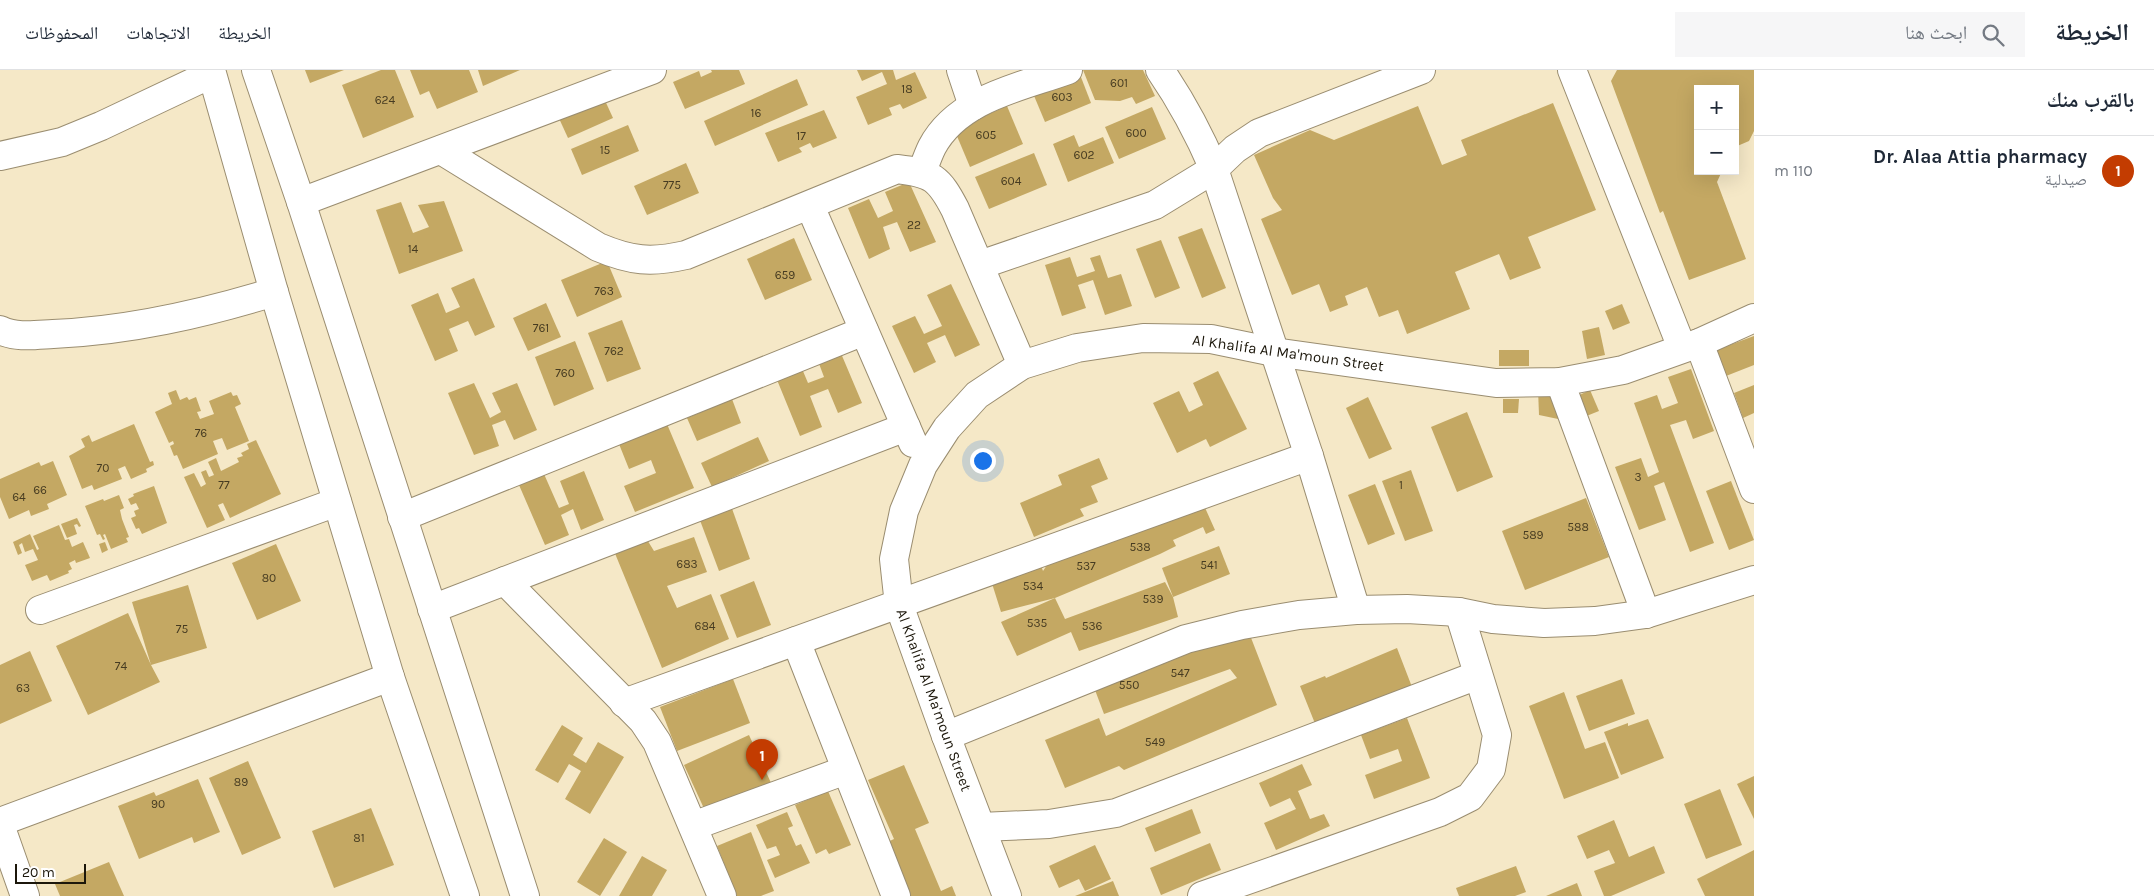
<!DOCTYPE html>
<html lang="ar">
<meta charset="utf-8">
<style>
:root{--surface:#fff;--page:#f6f6f7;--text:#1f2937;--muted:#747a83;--line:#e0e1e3;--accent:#c33c01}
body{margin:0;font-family:Karla,"Noto Naskh Arabic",sans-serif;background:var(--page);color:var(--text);direction:rtl}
.controls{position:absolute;right:15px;top:15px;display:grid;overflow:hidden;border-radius:0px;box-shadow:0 5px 20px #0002}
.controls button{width:45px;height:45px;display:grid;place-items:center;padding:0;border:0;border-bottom:1px solid var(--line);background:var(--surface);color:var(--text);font:25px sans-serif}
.scale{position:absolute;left:15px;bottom:12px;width:71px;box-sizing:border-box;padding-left:5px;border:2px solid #1c170b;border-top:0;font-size:14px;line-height:18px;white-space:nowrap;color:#1c170b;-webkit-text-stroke:4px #fff;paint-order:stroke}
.you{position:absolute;left:982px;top:390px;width:18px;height:18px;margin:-12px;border:4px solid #fff;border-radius:50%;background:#1a73e8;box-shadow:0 0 0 8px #1a73e833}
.badge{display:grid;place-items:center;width:32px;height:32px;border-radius:50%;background:var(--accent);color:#fff;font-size:16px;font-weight:700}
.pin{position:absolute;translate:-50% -41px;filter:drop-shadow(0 1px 2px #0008)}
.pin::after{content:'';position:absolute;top:26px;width:18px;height:15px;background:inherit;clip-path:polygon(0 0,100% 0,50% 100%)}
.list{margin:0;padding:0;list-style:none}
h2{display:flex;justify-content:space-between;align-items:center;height:65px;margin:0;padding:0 20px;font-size:21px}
h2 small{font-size:16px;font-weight:400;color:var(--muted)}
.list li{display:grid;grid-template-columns:32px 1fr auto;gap:15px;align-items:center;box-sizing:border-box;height:70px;padding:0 20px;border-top:1px solid var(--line)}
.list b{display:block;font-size:19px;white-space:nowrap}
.list p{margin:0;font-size:16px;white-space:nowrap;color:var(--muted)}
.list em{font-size:16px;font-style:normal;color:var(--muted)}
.icon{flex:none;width:28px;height:28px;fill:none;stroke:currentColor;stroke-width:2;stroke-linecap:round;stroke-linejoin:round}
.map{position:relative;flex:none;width:1754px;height:826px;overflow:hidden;direction:ltr}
header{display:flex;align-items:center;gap:30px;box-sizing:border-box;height:70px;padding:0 25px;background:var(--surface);border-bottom:1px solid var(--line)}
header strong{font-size:24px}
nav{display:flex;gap:28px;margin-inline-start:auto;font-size:18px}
.search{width:350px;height:45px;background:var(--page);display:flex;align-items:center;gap:12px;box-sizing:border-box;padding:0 18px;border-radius:0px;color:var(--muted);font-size:19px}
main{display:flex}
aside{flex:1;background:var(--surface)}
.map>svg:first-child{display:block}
.building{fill:#c4a863}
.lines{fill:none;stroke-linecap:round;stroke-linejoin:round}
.minor-casing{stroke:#9a8d70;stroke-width:30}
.minor{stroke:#fff;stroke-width:28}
.labels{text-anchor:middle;stroke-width:4;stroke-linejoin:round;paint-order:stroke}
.number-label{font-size:12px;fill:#463b21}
.street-label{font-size:15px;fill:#1c170b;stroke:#fff}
</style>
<header>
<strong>الخريطة</strong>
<div class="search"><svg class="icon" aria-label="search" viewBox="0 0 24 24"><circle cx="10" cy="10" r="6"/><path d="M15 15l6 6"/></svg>ابحث هنا</div>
<nav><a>الخريطة</a><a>الاتجاهات</a><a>المحفوظات</a></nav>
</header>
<main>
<aside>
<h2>بالقرب منك<small></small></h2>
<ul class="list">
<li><span class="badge">1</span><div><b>Dr. Alaa Attia pharmacy</b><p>صيدلية</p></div><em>110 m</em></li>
</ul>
</aside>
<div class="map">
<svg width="1754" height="826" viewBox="0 0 1754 826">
<rect width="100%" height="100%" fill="#f5e8c7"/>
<g class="building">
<polygon points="305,0 344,0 310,13"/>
<polygon points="381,0 395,0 414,47 363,68 342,15"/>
<polygon points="410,0 469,0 478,22 437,39 429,21 420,25"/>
<polygon points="478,0 520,0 483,16"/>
<polygon points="711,0 739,0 745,14 685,39 673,12 699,1 701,7 712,2"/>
<polygon points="857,0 893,0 896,10 915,2 927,28 903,39 900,34 889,38 892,45 868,55 856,27 887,14 882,2 862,11"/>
<polygon points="1083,0 1143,0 1155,26 1136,34 1132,27 1120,31 1095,30"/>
<polygon points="1617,0 1754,0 1754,61 1749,71 1735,77 1735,19 1698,19 1698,101 1722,101 1717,112 1746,189 1689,210 1663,141 1660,143 1611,11"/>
<polygon points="1079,2 1091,33 1045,52 1032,21"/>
<polygon points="797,9 808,35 715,76 704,51"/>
<polygon points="602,24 613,48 568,68 557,44"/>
<polygon points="1553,33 1596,140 1528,167 1541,198 1510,210 1499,184 1455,202 1470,239 1407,264 1398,240 1379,247 1367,217 1345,226 1348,235 1330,242 1319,214 1292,225 1261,149 1282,140 1273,128 1254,85 1310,60 1334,70 1418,36 1442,95 1467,85 1461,70"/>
<polygon points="1007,36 1023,74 970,97 954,59"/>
<polygon points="1152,37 1166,69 1119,89 1105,57"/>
<polygon points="824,40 837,68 813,78 810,73 799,78 802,82 778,92 765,63"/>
<polygon points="628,55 639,81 582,105 571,79"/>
<polygon points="1074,65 1079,77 1103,67 1114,93 1068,112 1053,74"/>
<polygon points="1034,83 1047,115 989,139 975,107"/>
<polygon points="686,93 699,123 647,145 634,116"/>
<polygon points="909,112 936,172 910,182 897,152 883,157 890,179 869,189 848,138 869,129 878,148 893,141 885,122"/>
<polygon points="444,131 463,181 399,204 376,140 401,132 413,163 429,157 418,135"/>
<polygon points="1202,158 1226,218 1202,228 1178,167"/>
<polygon points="794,168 812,210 765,230 747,189"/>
<polygon points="1161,170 1180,218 1155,228 1136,179"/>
<polygon points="1100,185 1108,208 1121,204 1132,236 1105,245 1093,210 1078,215 1086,238 1062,246 1045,195 1070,187 1077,207 1095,201 1090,188"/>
<polygon points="607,191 622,227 577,247 561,210"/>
<polygon points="474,208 495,257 475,266 468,251 449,259 458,281 435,291 411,235 438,223 446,243 460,237 451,218"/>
<polygon points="951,214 980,275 955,287 945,265 927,273 936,292 914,303 892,256 915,246 924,264 942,256 927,225"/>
<polygon points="546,233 561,267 528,281 513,248"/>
<polygon points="1622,234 1630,253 1613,260 1605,241"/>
<polygon points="622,250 641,299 607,312 588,263"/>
<polygon points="1599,257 1605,285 1587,289 1582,261"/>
<polygon points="1754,266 1754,295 1726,306 1716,280"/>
<polygon points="575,271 594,319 554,336 535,287"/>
<rect x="1499" y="280" width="30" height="16"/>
<polygon points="840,281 862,333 838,343 828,319 810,326 822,357 800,366 775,305 800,294 808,313 824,307 818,291"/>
<polygon points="1691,299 1714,361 1693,369 1686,350 1670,355 1714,473 1690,482 1664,412 1654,416 1666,450 1639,460 1615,397 1641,388 1648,407 1659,402 1634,333 1657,325 1662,339 1678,333 1668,307"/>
<polygon points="1218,301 1247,359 1210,377 1206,369 1177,383 1153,333 1179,321 1189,342 1203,335 1193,313"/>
<polygon points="474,313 490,348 501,342 492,323 517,313 537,360 514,370 505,350 492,355 499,376 474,385 448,323"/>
<polygon points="1754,315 1754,343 1743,348 1734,323"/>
<polygon points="1538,319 1561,325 1563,350 1539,345"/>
<polygon points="176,320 180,330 187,327 189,330 196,327 201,341 197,342 200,349 214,344 209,331 231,322 233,326 237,325 241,334 235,337 249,371 227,380 222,368 213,371 218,384 183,399 177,385 174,386 170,376 174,374 173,371 169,373 155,342 172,334 168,323"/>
<polygon points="1590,320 1599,341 1579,349 1571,329"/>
<polygon points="1368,327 1392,379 1369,389 1346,338"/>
<polygon points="732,329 741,353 697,371 687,348"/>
<polygon points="1503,329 1519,329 1518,343 1503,343"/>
<polygon points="1467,342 1493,407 1457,422 1431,357"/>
<polygon points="134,354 150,392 153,391 154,395 146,399 147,402 131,409 125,396 118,399 122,409 94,420 92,415 82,419 69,386 85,377 81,369 89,365 92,372"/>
<polygon points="667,354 694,418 635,442 624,416 656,403 651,390 629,399 619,374"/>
<polygon points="758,367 769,391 712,417 701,393"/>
<polygon points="256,370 281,424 230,448 223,433 218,435 225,450 207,458 184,407 194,403 201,417 206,414 201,402 206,400 209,407 214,405 208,392 216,388 221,401 239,392 237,388 243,386 241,383 249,379 247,374"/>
<polygon points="1099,388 1108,409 1091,416 1098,432 1080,439 1084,446 1034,467 1020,433 1062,415 1058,405"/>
<polygon points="53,391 67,425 47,434 49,439 31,446 29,440 9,449 0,427 0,409 39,392 41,396"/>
<polygon points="1411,400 1433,461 1405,471 1382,411"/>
<polygon points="584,401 604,450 581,460 573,439 561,445 569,465 545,475 519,415 544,404 559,438 569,434 560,411"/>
<polygon points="1731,411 1754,470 1729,480 1706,421"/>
<polygon points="1375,414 1395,464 1368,475 1348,425"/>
<polygon points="154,416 167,453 142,464 139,458 136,459 131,448 136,446 134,441 139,439 136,433 131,435 128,429 134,426 133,424"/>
<polygon points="119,425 124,438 120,440 122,449 129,467 126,468 128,472 111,479 105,464 103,465 105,469 103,470 100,464 97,465 85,436 103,429 104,431"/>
<polygon points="1586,428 1609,487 1525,520 1502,461"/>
<polygon points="1202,431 1215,460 1206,464 1203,457 1173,470 1176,476 1160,484 1055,528 1065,549 1165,512 1173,527 1178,547 1079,581 1071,562 1017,586 1001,552 1055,528 1001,542 989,504 1038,487 1043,501 1047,495"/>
<polygon points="730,433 750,489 719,501 698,445"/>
<polygon points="77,448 81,456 79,457 77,454 74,455 77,464 67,468 61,454"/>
<polygon points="59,455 65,470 69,469 72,477 83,472 90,488 76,493 75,490 69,493 72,499 68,501 69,503 50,511 47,505 32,511 25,495 38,490 33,479 25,482 22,473 19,475 22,483 18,485 13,472 30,464 37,480 39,479 33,466"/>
<polygon points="694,467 707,502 667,516 677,538 711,524 729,569 662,598 614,481 646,468 654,481"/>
<polygon points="105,472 108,480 102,483 99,474"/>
<polygon points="276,474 301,531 257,550 232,493"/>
<polygon points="1219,476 1230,504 1173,527 1162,498"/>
<polygon points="754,511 771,555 737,568 720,525"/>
<polygon points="188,515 207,578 151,595 160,612 88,645 56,576 128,543 151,595 132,532"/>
<polygon points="1248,560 1277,635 1124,700 1119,696 1065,718 1045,670 1099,648 1106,666 1237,608 1230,599 1104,644 1092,612"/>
<polygon points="1397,578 1412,617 1316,656 1300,616 1325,606 1326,608"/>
<polygon points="30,581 52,631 0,654 0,595"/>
<polygon points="733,609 750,653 677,681 660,637"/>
<polygon points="1622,609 1635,644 1589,661 1576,626"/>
<polygon points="1564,622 1585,679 1605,672 1619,708 1564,729 1529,636"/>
<polygon points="1407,648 1430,708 1374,729 1365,705 1402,691 1398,679 1370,689 1361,665"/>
<polygon points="1648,649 1664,688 1621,705 1604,662 1628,653 1628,656"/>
<polygon points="562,655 583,668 573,685 586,693 598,672 624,687 590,744 565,729 581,701 569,694 558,713 535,700"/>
<polygon points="749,665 772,715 707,745 684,695"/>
<polygon points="248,691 281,768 242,785 209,708"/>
<polygon points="1302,694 1312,715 1298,721 1310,749 1324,744 1330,756 1276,780 1264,753 1296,739 1290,728 1270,737 1259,713"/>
<polygon points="904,695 929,753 915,759 941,821 952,816 956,826 903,826 881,775 894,769 868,710"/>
<polygon points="1754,706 1754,749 1737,714"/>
<polygon points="198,709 220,762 194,773 192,767 139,789 118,736 154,722 156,726"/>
<polygon points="1720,719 1742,775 1706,789 1684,734"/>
<polygon points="828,721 851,775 829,784 826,779 816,784 795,735"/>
<polygon points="371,738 394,795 334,818 312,761"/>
<polygon points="1192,739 1201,763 1155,782 1145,758"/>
<polygon points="787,742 793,756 788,758 796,776 801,774 810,793 775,808 767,790 780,785 776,776 767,779 756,755"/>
<polygon points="1614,750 1629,787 1654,776 1665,803 1611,826 1604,826 1594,801 1615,793 1609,780 1587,789 1577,766"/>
<polygon points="751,762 774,821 761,826 737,826 717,776"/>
<polygon points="604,768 627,782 600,826 577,812"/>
<polygon points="1210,773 1221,800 1161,825 1150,798"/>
<polygon points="1095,775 1111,809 1085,821 1079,809 1059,818 1049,796"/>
<polygon points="1754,780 1754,826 1705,826 1697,809"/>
<polygon points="642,786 667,800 652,826 619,826"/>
<polygon points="109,792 124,826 60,826 55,814"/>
<polygon points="1516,796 1526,822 1515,826 1459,826 1456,818"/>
<polygon points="1113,811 1119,826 1075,826"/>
<polygon points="1577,813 1582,826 1546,826"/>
</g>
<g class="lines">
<g class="minor-casing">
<g id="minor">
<polyline points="211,0 274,222 390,607 465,826"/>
<polyline points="256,0 301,132 525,826"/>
<polyline points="961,0 973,36"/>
<path d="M1160 0C1182 32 1199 64 1214 99L1309 386 1356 540"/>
<polyline points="1572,0 1682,278"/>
<path d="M441 80 598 177C631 191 651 193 686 185L897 99C932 103 939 108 955 139L1022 295"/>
<polyline points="0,86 62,72 101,56 211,4"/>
<path d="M922 102C925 94 928 85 932 77 958 28 1021 17 1068 0"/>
<polyline points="301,132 652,0"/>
<polyline points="810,136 913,373"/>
<polyline points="980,195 1155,135 1214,99 1235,79 1259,63 1421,0"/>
<path d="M0 260C16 268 35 265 53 264 129 261 202 244 274 222"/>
<polyline points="1699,273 1754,419"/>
<polyline points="1560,312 1646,544"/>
<polyline points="402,447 864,261"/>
<polyline points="505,511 643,651 657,672 722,826"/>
<polyline points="432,539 906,357"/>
<polyline points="40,540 337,432"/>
<polyline points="796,571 896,826"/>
<polyline points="624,633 1309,386"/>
<polyline points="946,666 1186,569 1242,555 1299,545 1356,540 1407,539 1459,542 1493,549 1544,553 1595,551 1646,544 1754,510"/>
<polyline points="0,752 390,607"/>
<polyline points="0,755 25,826"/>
<polyline points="693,756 846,700"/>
<polyline points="981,757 1049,754 1116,743 1478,605"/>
<polyline points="1007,826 946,666 899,535 894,489 904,441 923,395 947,358 977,325 1022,295 1077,278 1143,268 1211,269 1274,282 1496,313 1560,312 1623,300 1699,273 1754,248"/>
<polyline points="1202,826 1440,742 1470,727 1491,699 1497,665 1459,542"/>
</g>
</g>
<use href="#minor" class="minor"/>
</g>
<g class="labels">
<g class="number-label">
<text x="1119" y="17">601</text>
<text x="907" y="23">18</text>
<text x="1062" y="31">603</text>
<text x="385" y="34">624</text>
<text x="756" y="47">16</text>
<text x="1136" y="67">600</text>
<text x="986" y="69">605</text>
<text x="801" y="70">17</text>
<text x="605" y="84">15</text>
<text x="1084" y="89">602</text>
<text x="1011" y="115">604</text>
<text x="672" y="119">775</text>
<text x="914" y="159">22</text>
<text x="413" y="183">14</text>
<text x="785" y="209">659</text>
<text x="604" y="225">763</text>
<text x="541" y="262">761</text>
<text x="614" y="285">762</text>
<text x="565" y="307">760</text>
<text x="201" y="367">76</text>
<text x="103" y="402">70</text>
<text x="1638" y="411">3</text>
<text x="224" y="419">77</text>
<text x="1401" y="419">1</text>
<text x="40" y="424">66</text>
<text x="19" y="431">64</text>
<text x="1578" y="461">588</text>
<text x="1533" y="469">589</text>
<text x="1140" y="481">538</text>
<text x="687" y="498">683</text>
<text x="1209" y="499">541</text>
<text x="1086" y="500">537</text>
<text x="269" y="512">80</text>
<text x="1033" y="520">534</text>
<text x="1153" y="533">539</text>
<text x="1037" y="557">535</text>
<text x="705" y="560">684</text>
<text x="1092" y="560">536</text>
<text x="182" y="563">75</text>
<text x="121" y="600">74</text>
<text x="1180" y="607">547</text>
<text x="1129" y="619">550</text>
<text x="23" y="622">63</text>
<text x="1155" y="676">549</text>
<text x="241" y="716">89</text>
<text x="158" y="738">90</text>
<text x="359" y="772">81</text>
</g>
<g class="street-label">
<text transform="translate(1288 283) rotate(8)" y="5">Al Khalifa Al Ma'moun Street</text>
<text transform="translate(934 630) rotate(70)" y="5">Al Khalifa Al Ma'moun Street</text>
</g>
</g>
</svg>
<div class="controls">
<button>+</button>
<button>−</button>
</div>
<div class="scale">20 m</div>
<div class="you"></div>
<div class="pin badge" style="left:762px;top:710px">1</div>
</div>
</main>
